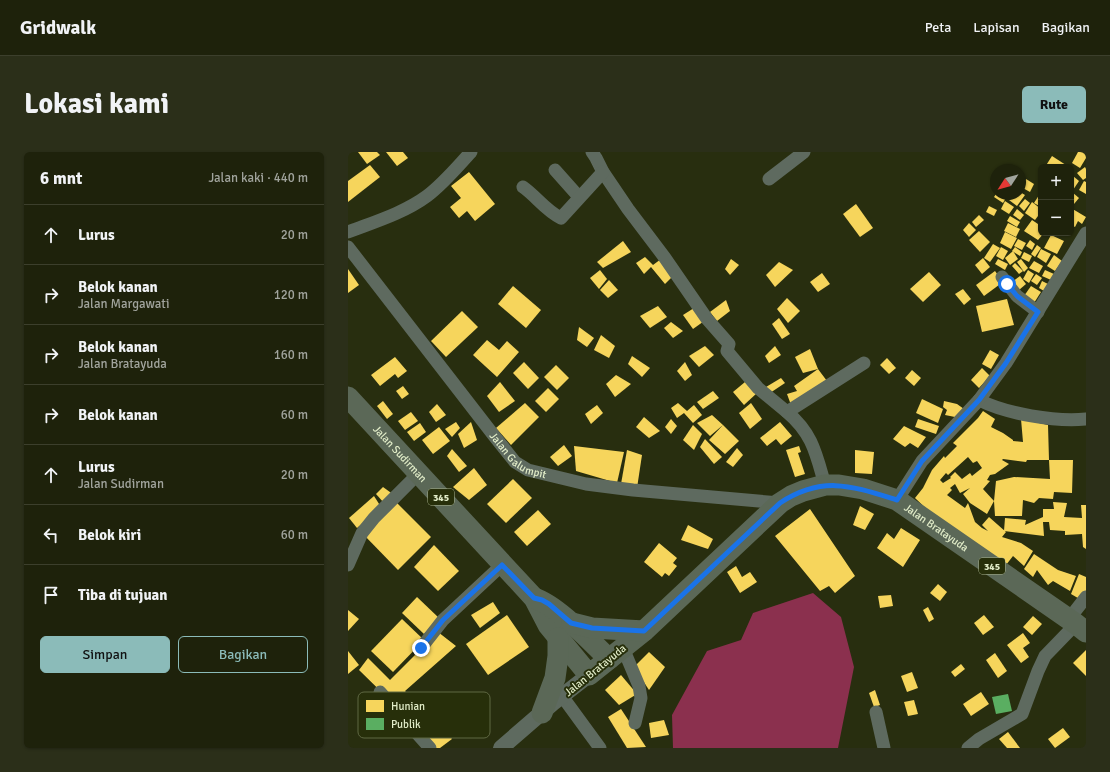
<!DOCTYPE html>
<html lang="id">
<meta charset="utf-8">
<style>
:root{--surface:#1e220b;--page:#2b2f19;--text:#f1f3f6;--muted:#a1a49d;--line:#3c3f2c;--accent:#8bbbb9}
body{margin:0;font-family:Signika,sans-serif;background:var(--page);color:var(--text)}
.controls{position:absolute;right:12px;top:12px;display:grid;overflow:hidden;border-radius:6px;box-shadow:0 1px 3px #0004}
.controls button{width:36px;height:36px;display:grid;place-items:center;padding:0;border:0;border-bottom:1px solid var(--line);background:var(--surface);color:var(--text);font:20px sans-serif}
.compass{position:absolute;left:642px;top:12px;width:36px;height:36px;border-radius:50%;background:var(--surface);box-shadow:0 1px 3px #0004;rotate:234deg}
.stop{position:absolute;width:12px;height:12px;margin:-9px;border:3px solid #1a73e8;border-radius:50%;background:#fff}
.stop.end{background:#1a73e8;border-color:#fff;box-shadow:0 1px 4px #0008}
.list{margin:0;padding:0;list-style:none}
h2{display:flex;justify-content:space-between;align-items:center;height:52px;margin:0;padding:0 16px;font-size:17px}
h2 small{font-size:13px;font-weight:400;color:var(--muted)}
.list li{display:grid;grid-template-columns:26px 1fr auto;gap:12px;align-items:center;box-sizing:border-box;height:60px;padding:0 16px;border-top:1px solid var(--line)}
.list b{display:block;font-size:15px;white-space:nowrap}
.list p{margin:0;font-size:13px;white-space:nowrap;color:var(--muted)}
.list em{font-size:13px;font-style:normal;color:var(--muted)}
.actions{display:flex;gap:8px;padding:12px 16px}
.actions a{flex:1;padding:9px 0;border:1px solid var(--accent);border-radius:6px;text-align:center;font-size:14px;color:var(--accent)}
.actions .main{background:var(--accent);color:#111}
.icon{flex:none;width:22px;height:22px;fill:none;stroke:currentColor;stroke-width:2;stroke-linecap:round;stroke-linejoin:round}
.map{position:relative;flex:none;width:738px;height:596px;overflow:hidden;border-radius:6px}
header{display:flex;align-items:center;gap:24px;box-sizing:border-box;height:56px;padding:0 20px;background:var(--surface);border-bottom:1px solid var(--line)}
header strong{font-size:19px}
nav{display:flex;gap:22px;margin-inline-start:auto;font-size:14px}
.intro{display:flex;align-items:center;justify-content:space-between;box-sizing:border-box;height:96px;padding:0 24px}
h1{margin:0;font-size:28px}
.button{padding:10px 18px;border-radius:6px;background:var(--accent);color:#111;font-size:14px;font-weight:700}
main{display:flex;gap:24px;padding:0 24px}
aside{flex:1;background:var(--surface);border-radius:6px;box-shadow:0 1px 3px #0004}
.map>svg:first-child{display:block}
.green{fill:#8b304e}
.homes{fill:#f6d55c;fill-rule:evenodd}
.public{fill:#5aae61}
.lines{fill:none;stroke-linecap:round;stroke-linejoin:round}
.minor{stroke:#5e6a5f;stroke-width:13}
.tertiary{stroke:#5e6a5f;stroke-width:16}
.primary{stroke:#5b6857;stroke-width:21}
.route{stroke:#1a73e8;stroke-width:5}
.labels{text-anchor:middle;stroke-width:4;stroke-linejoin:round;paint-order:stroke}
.shield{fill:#272f0a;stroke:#a9b38f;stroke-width:1}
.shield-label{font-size:10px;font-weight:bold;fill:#e1ecc8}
.street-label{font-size:11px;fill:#e1ecc8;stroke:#272f0a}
.key{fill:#272f0a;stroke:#5f6843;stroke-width:1}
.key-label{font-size:11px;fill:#e1ecc8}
</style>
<header>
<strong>Gridwalk</strong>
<nav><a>Peta</a><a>Lapisan</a><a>Bagikan</a></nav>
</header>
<div class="intro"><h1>Lokasi kami</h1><a class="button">Rute</a></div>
<main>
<aside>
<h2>6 mnt<small>Jalan kaki · 440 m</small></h2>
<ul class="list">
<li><svg class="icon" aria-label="ahead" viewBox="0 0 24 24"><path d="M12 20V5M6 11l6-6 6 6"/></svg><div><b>Lurus</b></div><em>20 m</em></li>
<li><svg class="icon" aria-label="right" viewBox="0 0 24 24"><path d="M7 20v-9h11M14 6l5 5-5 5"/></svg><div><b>Belok kanan</b><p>Jalan Margawati</p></div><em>120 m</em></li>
<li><svg class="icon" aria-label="right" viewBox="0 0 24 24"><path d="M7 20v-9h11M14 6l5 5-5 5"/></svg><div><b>Belok kanan</b><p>Jalan Bratayuda</p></div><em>160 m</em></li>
<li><svg class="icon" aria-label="right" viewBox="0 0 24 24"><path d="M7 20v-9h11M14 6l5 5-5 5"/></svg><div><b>Belok kanan</b></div><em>60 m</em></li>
<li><svg class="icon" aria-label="ahead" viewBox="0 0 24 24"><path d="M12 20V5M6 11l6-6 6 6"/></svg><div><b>Lurus</b><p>Jalan Sudirman</p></div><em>20 m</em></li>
<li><svg class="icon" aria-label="left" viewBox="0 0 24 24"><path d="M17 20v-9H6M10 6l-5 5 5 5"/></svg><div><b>Belok kiri</b></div><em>60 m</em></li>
<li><svg class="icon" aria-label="arrive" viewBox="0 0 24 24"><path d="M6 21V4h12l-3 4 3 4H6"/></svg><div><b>Tiba di tujuan</b></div></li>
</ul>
<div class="actions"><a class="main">Simpan</a><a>Bagikan</a></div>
</aside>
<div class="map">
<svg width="738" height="596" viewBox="0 0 738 596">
<rect width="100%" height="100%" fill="#282e0f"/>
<polygon class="green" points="465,441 493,465 506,515 490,596 325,596 324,563 359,499 393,488 405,461"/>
<g class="homes">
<polygon points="10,0 29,0 32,3 19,12"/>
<polygon points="38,0 55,0 60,6 49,14"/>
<polygon points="730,0 738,0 738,6 732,16 724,11"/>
<polygon points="704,4 721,15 697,15"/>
<polygon points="22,13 32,25 0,50 0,29"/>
<polygon points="737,15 738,17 738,26 735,28 729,21"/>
<polygon points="121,20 147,52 127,69 119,59 111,66 102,55 113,46 103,34"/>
<polygon points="725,24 731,29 725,38 723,36 723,27"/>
<polygon points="678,27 686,32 682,40 673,35"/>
<polygon points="736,29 738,30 738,42 731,38"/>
<polygon points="672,40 677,43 669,54 661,48 665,42 672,42"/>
<polygon points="693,40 693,55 686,51"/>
<polygon points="724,40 731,46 726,52 723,50 723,42"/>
<polygon points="648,42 660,42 655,51 646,45"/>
<polygon points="677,47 682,51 676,59 671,54"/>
<polygon points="657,49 666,55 661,62 653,57"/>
<polygon points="684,50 693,57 693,60 687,68 677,61"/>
<polygon points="508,52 525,76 512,85 495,62"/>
<polygon points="641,54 649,58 646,64 638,60"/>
<polygon points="723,56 738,65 734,72 730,69 727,75 723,73"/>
<polygon points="669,57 676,63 672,68 665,63"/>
<polygon points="631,63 636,68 628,75 624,70"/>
<polygon points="662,64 672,70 669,75 659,69"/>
<polygon points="684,68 693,74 693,81 696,81 690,88 676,79"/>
<polygon points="621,71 628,78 621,85 615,78"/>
<polygon points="660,71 672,77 668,85 656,79"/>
<polygon points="631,79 642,90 632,100 621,88"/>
<polygon points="657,80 669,86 663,97 652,91"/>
<polygon points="703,83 716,89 709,102 696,96"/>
<polygon points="670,87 678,91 674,98 666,94"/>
<polygon points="682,88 687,92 684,98 678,94"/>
<polygon points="275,89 283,100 255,116 249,110"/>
<polygon points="645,92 652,96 642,110 636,106"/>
<polygon points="689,93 693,96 687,105 683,102"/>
<polygon points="653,95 660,99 655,108 648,104"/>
<polygon points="667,95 674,100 672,104 664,99"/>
<polygon points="693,97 703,102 698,111 689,105"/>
<polygon points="665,99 670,107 662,113 657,106"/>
<polygon points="676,100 684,104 681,110 673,106"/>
<polygon points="706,103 714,109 707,119 699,114"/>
<polygon points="297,105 305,113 313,107 325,124 317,132 303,115 296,122 288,111"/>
<polygon points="635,106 642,115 634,122 627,113"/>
<polygon points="383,107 391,113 382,123 377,117"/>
<polygon points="650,107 660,112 657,118 647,112"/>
<polygon points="673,107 680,116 676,120 669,110"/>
<polygon points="686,109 695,114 691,121 681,116"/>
<polygon points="431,110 445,118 427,135 418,123"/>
<polygon points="667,111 675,119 671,122 664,114"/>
<polygon points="0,117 11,133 0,141"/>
<polygon points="252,118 259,127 251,137 242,126"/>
<polygon points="680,118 686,122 681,131 675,127"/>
<polygon points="697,118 706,122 703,128 694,124"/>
<polygon points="647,119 655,130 636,144 628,133"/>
<polygon points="581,120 593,133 575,150 562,137"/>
<polygon points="474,121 482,132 470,140 462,130"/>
<polygon points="688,122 694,126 689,133 683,129"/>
<polygon points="672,124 678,132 671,138 664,130"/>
<polygon points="261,128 270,138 260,146 252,138"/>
<polygon points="694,129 700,132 696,139 691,136"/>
<polygon points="165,134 193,158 178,176 150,152"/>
<polygon points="683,134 693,140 686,151 676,144"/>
<polygon points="615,137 623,147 616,153 607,142"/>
<polygon points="439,146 452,159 440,171 429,157"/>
<polygon points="659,147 666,173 634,180 628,154"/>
<polygon points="378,148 382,159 369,169 362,160"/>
<polygon points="310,154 319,165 302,176 292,164"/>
<polygon points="346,156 359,167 345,177 335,163"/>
<polygon points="114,159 130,175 98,205 83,189"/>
<polygon points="431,166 442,182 434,187 424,172"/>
<polygon points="323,170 335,179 325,186 316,176"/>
<polygon points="231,175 246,186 239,195 229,188"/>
<polygon points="253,183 267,194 261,206 246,198"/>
<polygon points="139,188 151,198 159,189 171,200 149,225 125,203"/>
<polygon points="357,194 366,203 351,215 341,204"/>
<polygon points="427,194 433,203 421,211 417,204"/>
<polygon points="462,197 470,217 455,221 447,205"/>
<polygon points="642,198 651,203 643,217 634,212"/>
<polygon points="284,204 302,216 294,225 280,212"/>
<polygon points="47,205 59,219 50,226 47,222 32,234 23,223"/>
<polygon points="539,206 548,216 541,222 532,213"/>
<polygon points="176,210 191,226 180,237 165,221"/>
<polygon points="337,210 344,223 337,229 329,219"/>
<polygon points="208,213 221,226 209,238 196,225"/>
<polygon points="634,216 642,224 631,236 623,228"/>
<polygon points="470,217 479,229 443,253 439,242 449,239 446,234"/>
<polygon points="564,218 573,226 566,234 557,226"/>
<polygon points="268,223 283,232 267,245 258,232"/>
<polygon points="433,226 437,231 422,241 418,235"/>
<polygon points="152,230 167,249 151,260 139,244"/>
<polygon points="397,230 409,241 396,253 385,240"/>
<polygon points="55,234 61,242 54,247 48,239"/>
<polygon points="200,236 211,247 198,260 187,249"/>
<polygon points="365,239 371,246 355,257 349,250"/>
<polygon points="574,247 595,257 590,271 568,261"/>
<polygon points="35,249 45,262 39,267 29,254"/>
<polygon points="596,249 609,252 616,257 607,265 597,263 599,258 595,255"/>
<polygon points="177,251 191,265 163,293 148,276"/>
<polygon points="330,251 339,259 346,253 354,263 345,271 336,261 329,266 323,256"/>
<polygon points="403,251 414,267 402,277 391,261"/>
<polygon points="89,252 98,263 88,270 81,260"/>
<polygon points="249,253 255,261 243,272 237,262"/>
<path d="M635 259 647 267 643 275 655 281 665 288V289L675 290 673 267 700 273 701 308H679L678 310 655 307 654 308 661 312 647 322 642 323 639 328 642 329 635 337 646 349 639 362 622 351 615 342 622 336 612 341 607 332 602 336 604 338 599 343 617 356 620 351 627 370 634 376 640 379 634 373 641 365 658 380 654 385 673 391 685 399 676 414 665 404 658 413 586 364 567 346 575 336 584 318 596 304 597 306 609 294 605 291 630 266ZM620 305 625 311 629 309 634 316 624 324 622 321 614 327 607 320 602 325 603 326 595 331 592 328 598 321 600 323Z"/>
<polygon points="63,260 70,269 57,278 50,269"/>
<polygon points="364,263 375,273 391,289 377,302 361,288 375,273 362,284 349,271"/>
<polygon points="296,265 312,279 301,286 288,275"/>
<polygon points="323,267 329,274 323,282 317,275"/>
<polygon points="570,267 591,274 588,282 567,275"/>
<polygon points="108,270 112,276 104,285 97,277"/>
<polygon points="123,270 129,288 116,296 110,282"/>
<polygon points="432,270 444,284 433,293 428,287 419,294 412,286"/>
<polygon points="72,271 78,280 66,289 59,280"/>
<polygon points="345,273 354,282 346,298 335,288"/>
<polygon points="556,274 578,285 570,296 562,291 557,295 545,287"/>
<polygon points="91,275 102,289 85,302 74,288"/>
<polygon points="357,287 374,305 366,312 352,295"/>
<polygon points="216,293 224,304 210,314 202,305"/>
<polygon points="226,294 276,300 269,331 228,319"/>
<polygon points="451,294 453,300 450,301 457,322 447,325 438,298"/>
<polygon points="389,296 395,303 385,315 378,310"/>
<polygon points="104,297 119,314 111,320 99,304"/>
<polygon points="279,298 294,303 289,336 273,332"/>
<polygon points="507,298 526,300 524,322 507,321"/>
<polygon points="701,308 725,308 724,341 706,340 705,347 691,346 686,351 675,348 674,364 647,364 646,349 648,329 666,325 702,327"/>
<polygon points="126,316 139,333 121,348 105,335"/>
<polygon points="165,327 184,346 158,371 139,352"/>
<polygon points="35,335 46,343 36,351 28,342"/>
<polygon points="26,344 33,355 9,376 1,366"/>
<polygon points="48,350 83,385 50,418 15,382"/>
<polygon points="705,350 719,351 716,365 734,366 733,353 738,353 738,397 735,395 734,382 717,383 717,379 702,378 701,370 695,370 696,384 656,379 657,366 678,368 677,373 695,365 695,357 706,357"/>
<polygon points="512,354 526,362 517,378 505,373"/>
<polygon points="462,357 507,424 487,441 481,434 472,439 427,384"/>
<polygon points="190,358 203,372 179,394 166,380"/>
<polygon points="340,373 365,387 360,397 333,388"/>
<polygon points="553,376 572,388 555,415 529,396 539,381 546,387"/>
<polygon points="311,391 329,406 325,411 329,414 321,424 317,421 314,425 296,410"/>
<polygon points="86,393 111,419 90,439 66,415"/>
<polygon points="686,402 710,418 728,424 722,439 705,429 700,433 689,418 685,425 676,417"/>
<polygon points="388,414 394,425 402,420 409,430 392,441 379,420"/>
<polygon points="731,422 738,425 738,445 735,449 723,442"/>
<polygon points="590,432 599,440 592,449 582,441"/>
<polygon points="543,443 545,454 532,456 530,444"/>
<polygon points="69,445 91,466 76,482 54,461"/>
<polygon points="145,450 152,461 132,476 123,463"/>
<polygon points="580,455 586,467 581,470 575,458"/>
<polygon points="0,458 11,467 0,479"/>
<polygon points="159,463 181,495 140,523 118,492"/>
<polygon points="636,463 646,475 635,483 626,471"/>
<polygon points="685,464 694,472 684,483 675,475"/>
<polygon points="54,467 76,488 45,520 23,499"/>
<polygon points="90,480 108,494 57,539 72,557 59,565 11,518 20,506 42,528"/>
<polygon points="675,481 682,491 675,496 681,505 673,511 659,493"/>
<polygon points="738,498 738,524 725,511"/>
<polygon points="0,499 11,513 0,522"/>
<polygon points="301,500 317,515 301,538 286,515"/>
<polygon points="647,501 659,519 650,526 638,508"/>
<polygon points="613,512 617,517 607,525 603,520"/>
<polygon points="564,520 570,536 559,540 553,524"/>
<polygon points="273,523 289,542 271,553 257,538"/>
<polygon points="527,538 532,553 526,555 521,541"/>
<polygon points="633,540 641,552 623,564 615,552"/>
<polygon points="566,548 570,562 560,564 556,550"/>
<polygon points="273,557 298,595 279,596 260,565"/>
<polygon points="89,566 104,587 92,596 87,596 73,578"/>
<polygon points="316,568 321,583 303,586 301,571"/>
<polygon points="715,576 722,585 707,596 700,587"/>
<polygon points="660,580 672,596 659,596 651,587"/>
</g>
<polygon class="public" points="660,542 664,559 648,562 644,545"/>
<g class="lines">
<g class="minor">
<polyline points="244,0 248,6 255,20 280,57 317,106 359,167 381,192 379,199 410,236 439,260"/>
<polyline points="207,18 231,45"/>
<polyline points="421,27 456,0"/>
<path d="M175 35C188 44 198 59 213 66L255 20"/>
<path d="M0 80C26 70 56 61 79 44 96 31 109 15 123 0"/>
<path id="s1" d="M0 95 147 285 167 310 180 318 238 332 285 338 432 351"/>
<polyline points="654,125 669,144 690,160"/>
<path d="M631 248C659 262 707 270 738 267"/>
<path d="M477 333C468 302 465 282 439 260L516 211"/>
<polyline points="549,348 574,309 631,248 658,211 738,81"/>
<polyline points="0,413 14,381 26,366 71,321"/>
<polyline points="721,467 738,445"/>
<polyline points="73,496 95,468 154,413"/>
<polyline points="275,496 291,534 293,546 287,571"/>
<polyline points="32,540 82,596"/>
<polyline points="214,544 252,596"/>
<polyline points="528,560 536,596"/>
<polyline points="620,596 631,587 674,562 690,519 697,504 728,472"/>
</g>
<polyline class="tertiary" points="153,596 205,551 241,523"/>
<g class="primary">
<path id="s2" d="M0 245 186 446 200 473 241 523 296 479 432 351 443 344 455 339 477 333H491L515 337 549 348 728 472 738 480"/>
<path d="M186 446C209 453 242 489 261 507"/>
<polyline points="224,471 244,476 296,479"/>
<polyline points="194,561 207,526 210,504 210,486"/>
</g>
</g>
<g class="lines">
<path class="route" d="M73 496 95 468 154 413 186 446 194 448 201 452 223 471 244 476 296 479 432 351C475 323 504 334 549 348L574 309 631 248 658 211 690 160 669 144 659 132"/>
</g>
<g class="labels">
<g class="shield">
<rect x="80" y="337" width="26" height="16" rx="3"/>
<rect x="631" y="406" width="26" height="16" rx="3"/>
</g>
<g class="shield-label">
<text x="93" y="349">345</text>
<text x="644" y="418">345</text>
</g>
<g class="street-label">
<text dy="4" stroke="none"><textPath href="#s1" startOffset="271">Jalan Galumpit</textPath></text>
<text dy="4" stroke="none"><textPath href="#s2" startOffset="77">Jalan Sudirman</textPath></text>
<text dy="4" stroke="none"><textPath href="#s2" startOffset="797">Jalan Bratayuda</textPath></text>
<text transform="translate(247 518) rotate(-39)" y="4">Jalan Bratayuda</text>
</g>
</g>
<rect x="10" y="540" width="132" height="46" rx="6" class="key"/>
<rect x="18" y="548" width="18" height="12" fill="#f6d55c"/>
<rect x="18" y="566" width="18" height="12" fill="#5aae61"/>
<g class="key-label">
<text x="43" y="558">Hunian</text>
<text x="43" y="576">Publik</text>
</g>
</svg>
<div class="controls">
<button>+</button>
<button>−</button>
</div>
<svg class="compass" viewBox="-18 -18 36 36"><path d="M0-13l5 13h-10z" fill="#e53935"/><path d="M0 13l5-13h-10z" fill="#a1a49d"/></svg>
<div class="stop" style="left:659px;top:132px"></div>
<div class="stop end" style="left:73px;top:496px"></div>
</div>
</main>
